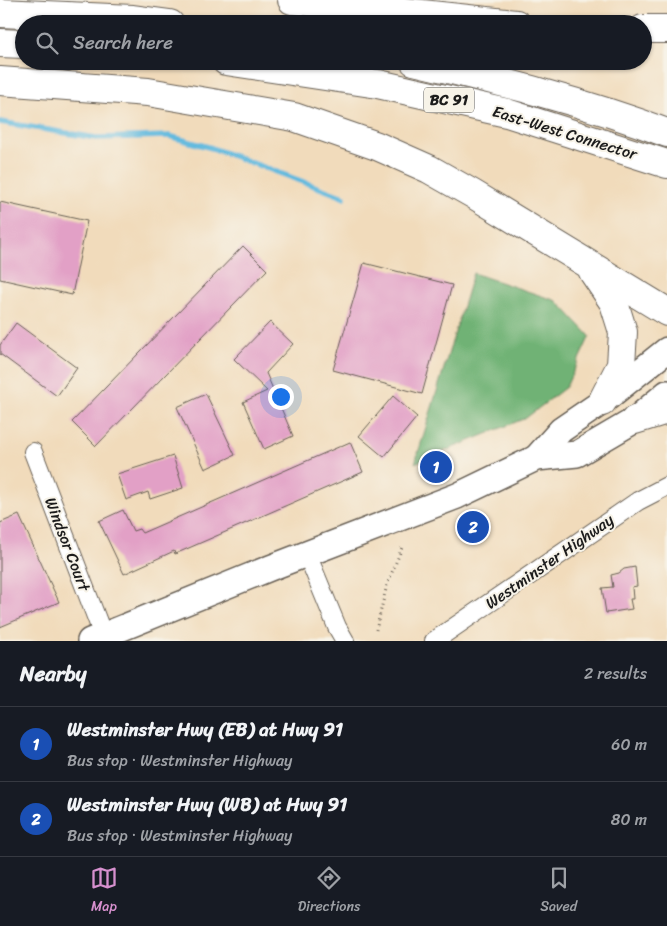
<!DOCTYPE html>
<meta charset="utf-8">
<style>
:root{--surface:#171b24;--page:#242831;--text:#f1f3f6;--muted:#9ea1a6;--line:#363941;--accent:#d690ce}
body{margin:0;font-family:Sriracha,sans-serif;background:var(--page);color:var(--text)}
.you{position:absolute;left:280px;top:396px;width:18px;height:18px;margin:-12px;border:4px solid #fff;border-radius:50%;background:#1a73e8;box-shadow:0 0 0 8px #1a73e833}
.badge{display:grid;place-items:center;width:32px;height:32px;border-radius:50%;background:var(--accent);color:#fff;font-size:16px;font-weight:700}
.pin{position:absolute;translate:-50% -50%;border:2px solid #fff;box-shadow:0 1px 5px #0006}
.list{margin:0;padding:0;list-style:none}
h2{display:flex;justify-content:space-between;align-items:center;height:65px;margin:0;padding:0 20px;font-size:21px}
h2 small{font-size:16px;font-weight:400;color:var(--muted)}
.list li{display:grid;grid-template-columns:32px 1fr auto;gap:15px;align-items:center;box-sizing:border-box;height:75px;padding:0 20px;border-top:1px solid var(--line)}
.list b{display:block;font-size:19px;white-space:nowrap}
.list p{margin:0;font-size:16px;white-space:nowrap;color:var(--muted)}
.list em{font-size:16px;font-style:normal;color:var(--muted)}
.icon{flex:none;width:28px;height:28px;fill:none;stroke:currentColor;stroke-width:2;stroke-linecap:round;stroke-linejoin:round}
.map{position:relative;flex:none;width:667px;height:641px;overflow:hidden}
.search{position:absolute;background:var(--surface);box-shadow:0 1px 4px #0004;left:15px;right:15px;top:15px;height:55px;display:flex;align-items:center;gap:12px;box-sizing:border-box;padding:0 18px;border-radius:28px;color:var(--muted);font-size:19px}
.sheet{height:215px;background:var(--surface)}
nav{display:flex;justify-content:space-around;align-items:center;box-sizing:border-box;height:70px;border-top:1px solid var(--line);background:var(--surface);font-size:14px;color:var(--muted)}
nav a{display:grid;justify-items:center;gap:2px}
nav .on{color:var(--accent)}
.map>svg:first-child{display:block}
.forest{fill:#6fb275;stroke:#466748}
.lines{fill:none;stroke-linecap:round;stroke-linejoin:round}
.stream{stroke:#61b9de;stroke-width:5.5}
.building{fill:#e2a0c6}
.street-casing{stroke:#675f54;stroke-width:20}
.secondary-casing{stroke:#675f54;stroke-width:28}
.highway-casing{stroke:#675f54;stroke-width:30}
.path{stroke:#675f54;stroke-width:3;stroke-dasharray:1 4;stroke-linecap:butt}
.street{stroke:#fff;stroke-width:18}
.secondary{stroke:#fff;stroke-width:25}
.highway{stroke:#fff;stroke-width:28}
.labels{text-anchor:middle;stroke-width:4;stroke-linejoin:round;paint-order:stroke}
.shield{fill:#f7f3e8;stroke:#5e5c59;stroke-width:1}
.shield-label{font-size:15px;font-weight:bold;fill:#1c1c1c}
.street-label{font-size:16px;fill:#1c1c1c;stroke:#f7f3e8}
</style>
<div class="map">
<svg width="667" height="641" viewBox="0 0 667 641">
<rect width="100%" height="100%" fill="#f7f3e8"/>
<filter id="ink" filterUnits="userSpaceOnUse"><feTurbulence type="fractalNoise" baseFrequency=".02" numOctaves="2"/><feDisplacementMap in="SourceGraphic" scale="10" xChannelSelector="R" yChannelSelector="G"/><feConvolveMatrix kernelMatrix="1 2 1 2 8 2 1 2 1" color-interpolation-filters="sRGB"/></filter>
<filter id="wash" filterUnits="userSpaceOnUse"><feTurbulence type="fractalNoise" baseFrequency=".0096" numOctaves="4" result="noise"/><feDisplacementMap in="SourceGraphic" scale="20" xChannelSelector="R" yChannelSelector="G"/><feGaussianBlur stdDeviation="1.12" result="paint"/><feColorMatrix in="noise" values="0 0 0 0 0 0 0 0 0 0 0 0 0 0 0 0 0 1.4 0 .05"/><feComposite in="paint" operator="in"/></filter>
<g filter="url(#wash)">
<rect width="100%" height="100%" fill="#f1dbbb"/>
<polygon class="forest" points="473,273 557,301 590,336 566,387 526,418 415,463"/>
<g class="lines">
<polyline class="stream" points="0,122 96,138 169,136 212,148 344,197"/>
</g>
<g id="blocks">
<g class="building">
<polygon points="0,202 87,221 72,295 0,279"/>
<polygon points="243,246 267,270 96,446 72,422"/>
<polygon points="364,263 452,285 422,394 333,370"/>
<polygon points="270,322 293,344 266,373 293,436 264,449 243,402 267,391 234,359"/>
<polygon points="16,323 77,368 57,396 0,354 0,345"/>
<polygon points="206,394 235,455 205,469 177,407"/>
<polygon points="393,396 417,417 384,457 359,436"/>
<polygon points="350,442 363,472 175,554 174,551 124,574 99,521 123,510 133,531 139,529 142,533"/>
<polygon points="173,456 183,488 150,499 148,492 126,500 117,474"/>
<polygon points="19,515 59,602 0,627 0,523"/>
<polygon points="635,567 637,586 632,587 633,599 630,599 632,609 606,613 602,588 613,587 611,575 619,573 624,569"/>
</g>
</g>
</g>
<g filter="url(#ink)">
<use href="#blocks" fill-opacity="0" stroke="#675f54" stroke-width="1"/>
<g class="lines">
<g class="street-casing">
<g id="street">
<polyline points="33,452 103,635"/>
<polyline points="307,554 337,627 345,641"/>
<polyline points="434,641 638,501 667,486"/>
</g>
</g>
<g class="secondary-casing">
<g id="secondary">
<polyline points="536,458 561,430 602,402 667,350"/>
<polyline points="90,641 270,568 457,496 536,458 577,454 635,420 667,393"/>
</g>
</g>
<g class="highway-casing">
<g id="highway">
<polyline points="292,0 516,24"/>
<polyline points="0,13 133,19 170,24"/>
<polyline points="643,29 667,29"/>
<polyline points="0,43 24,44"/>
<polyline points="226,61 378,84 507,113 667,164"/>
<path d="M414 61C500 81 585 102 667 133"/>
<polyline points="0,81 148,92 294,117 377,146 429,169 473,194 667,312"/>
<polyline points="593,272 614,303 623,332 621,365 602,402"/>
<polyline points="635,420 667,410"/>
</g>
</g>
<polyline class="path" points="376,630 387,585 403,545"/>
<use href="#street" class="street"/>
<use href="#secondary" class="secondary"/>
<use href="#highway" class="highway"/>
</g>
</g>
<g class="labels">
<rect class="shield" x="424" y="87.5" width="50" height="25" rx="4"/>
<g class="shield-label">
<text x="449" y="105">BC 91</text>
</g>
<g class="street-label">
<text transform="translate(565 132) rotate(17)" y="6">East-West Connector</text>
<text transform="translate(68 544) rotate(69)" y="6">Windsor Court</text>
<text transform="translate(549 561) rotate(-35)" y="6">Westminster Highway</text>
</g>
</g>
</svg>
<div class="you"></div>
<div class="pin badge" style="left:436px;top:467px;background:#1a4fb4">1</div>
<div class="pin badge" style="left:473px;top:527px;background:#1a4fb4">2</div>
<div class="search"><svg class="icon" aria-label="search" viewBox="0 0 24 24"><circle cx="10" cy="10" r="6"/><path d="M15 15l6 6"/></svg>Search here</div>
</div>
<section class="sheet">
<h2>Nearby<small>2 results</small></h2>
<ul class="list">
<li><span class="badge" style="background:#1a4fb4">1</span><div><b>Westminster Hwy (EB) at Hwy 91</b><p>Bus stop · Westminster Highway</p></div><em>60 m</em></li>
<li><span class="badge" style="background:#1a4fb4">2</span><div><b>Westminster Hwy (WB) at Hwy 91</b><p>Bus stop · Westminster Highway</p></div><em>80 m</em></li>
</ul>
</section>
<nav>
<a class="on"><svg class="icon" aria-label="map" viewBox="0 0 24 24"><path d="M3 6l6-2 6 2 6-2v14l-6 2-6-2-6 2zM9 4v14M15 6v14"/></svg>Map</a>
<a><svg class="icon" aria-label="directions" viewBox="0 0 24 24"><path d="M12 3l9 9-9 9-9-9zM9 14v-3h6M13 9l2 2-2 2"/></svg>Directions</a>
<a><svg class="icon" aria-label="saved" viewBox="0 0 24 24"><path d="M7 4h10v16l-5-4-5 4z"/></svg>Saved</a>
</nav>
